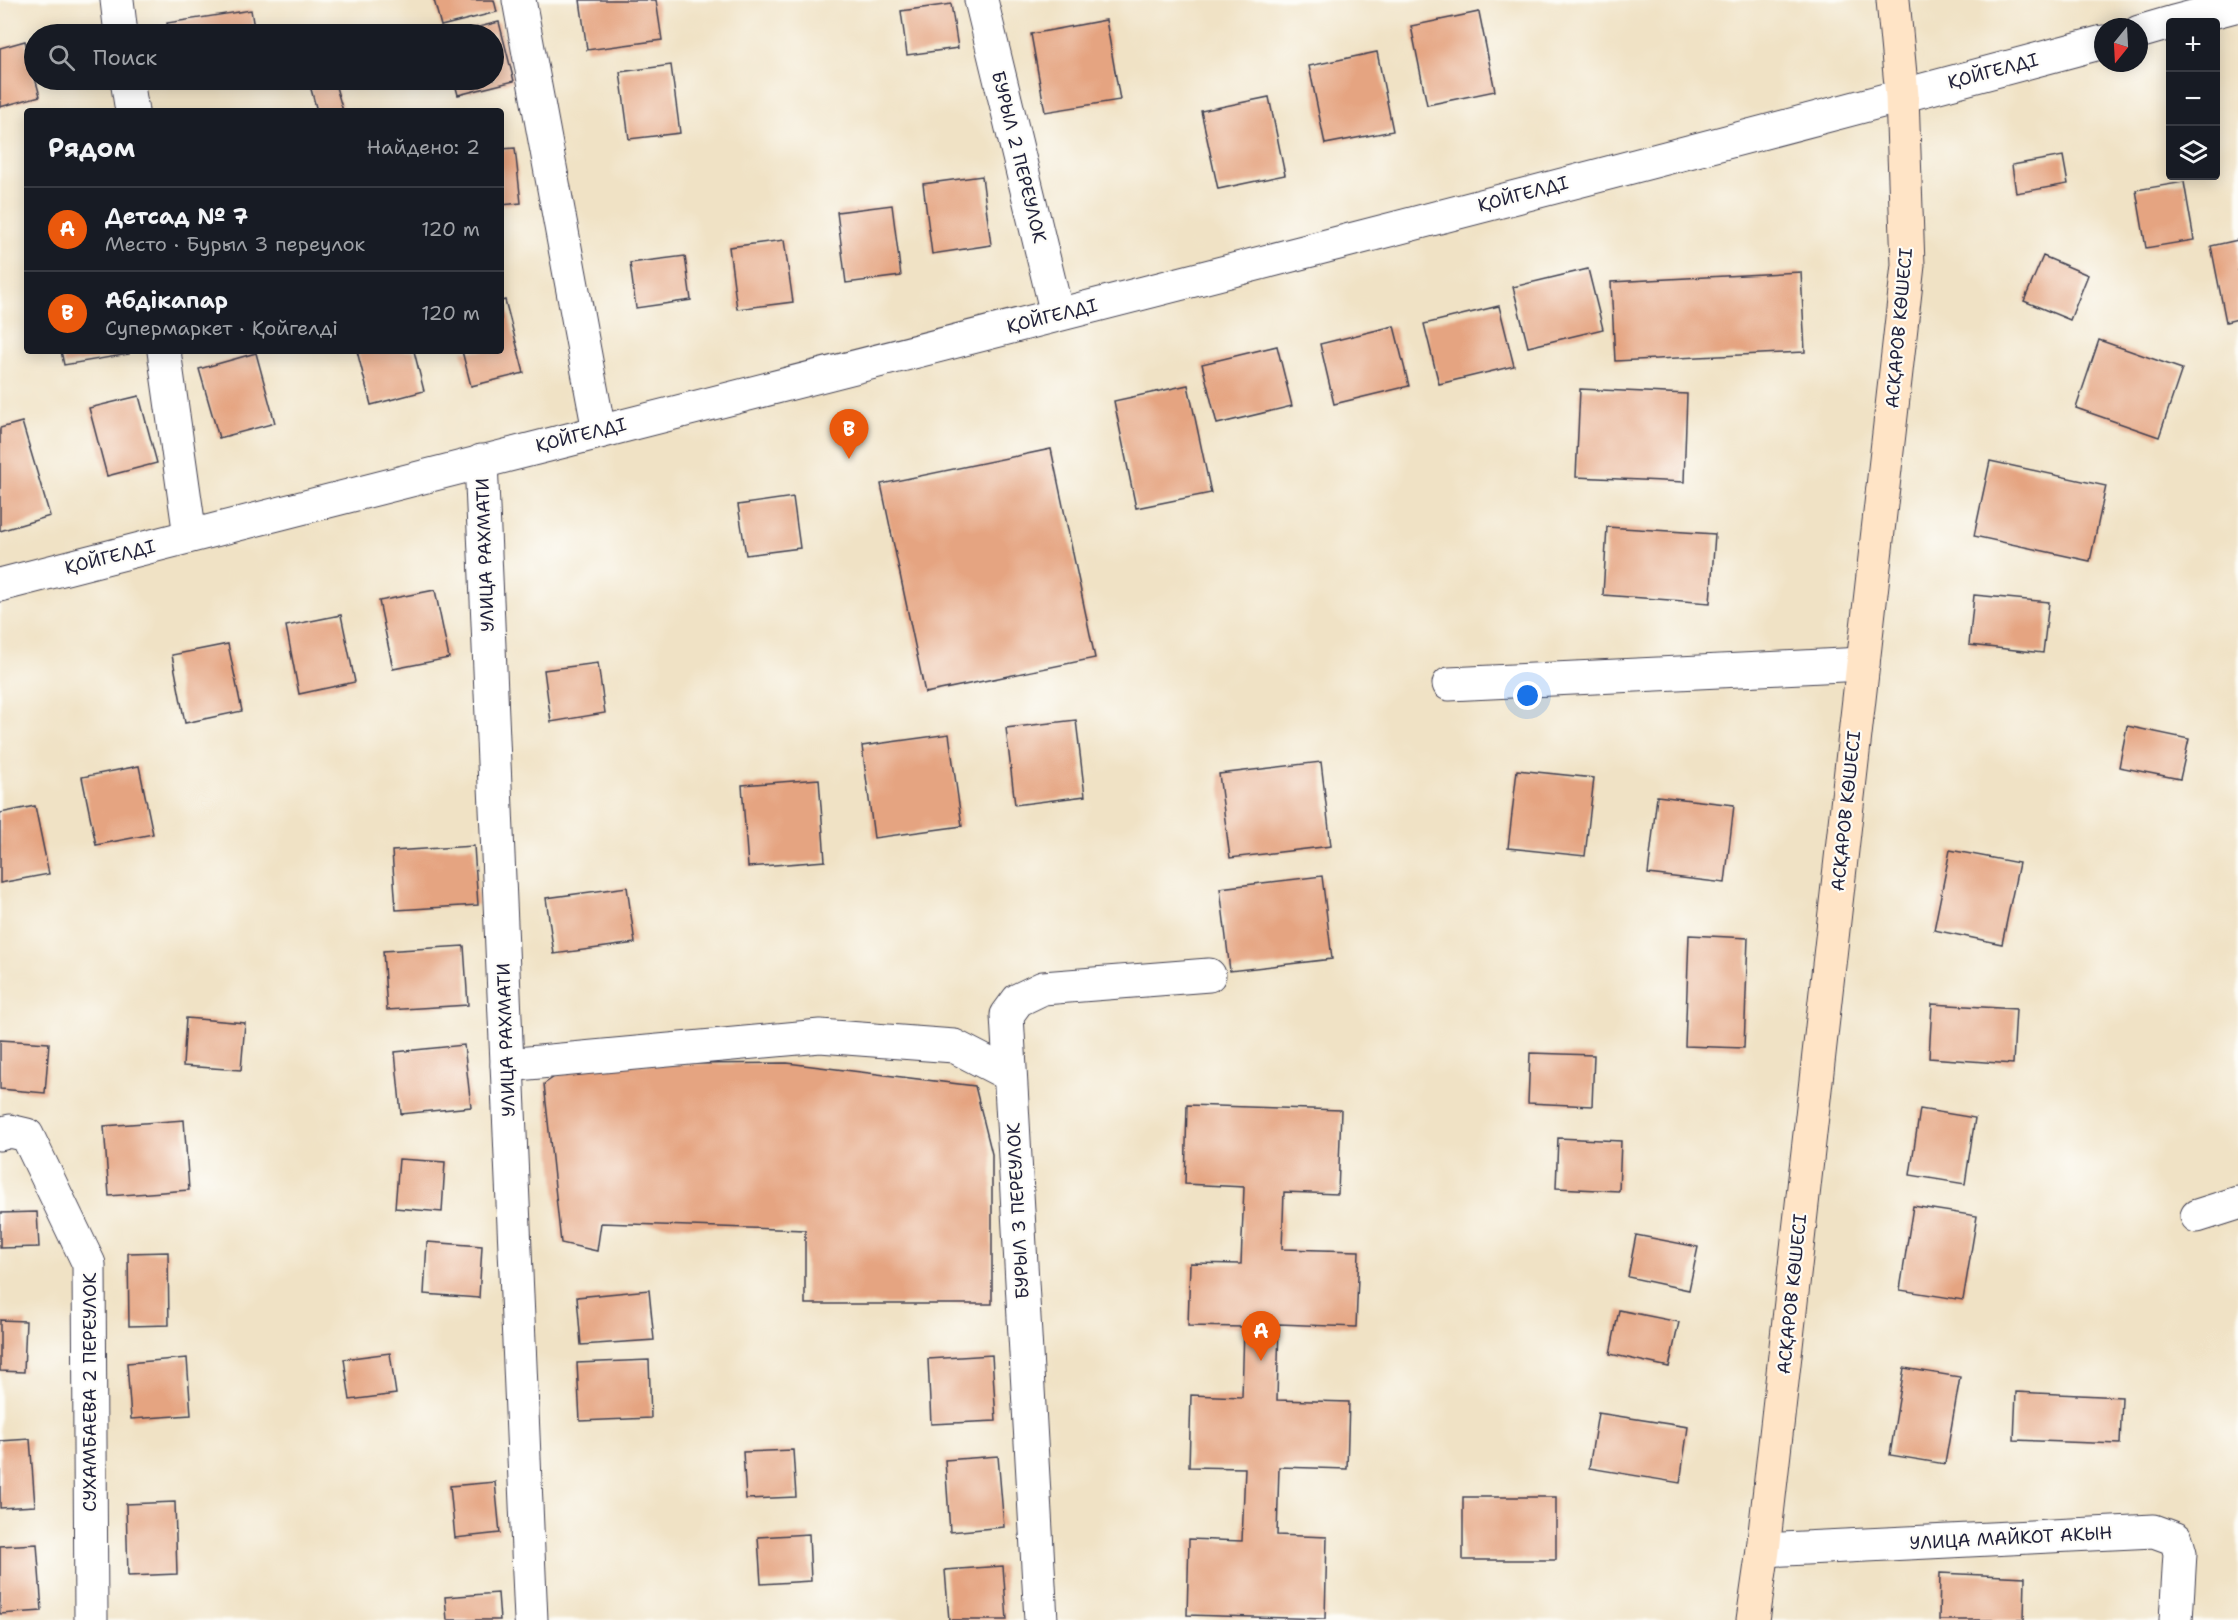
<!DOCTYPE html>
<html lang="ru">
<meta charset="utf-8">
<style>
:root{--surface:#171b24;--page:#242831;--text:#f1f3f6;--muted:#9ea1a6;--line:#363941;--accent:#ea580c}
body{margin:0;font-family:"Shantell Sans",sans-serif;background:var(--page);color:var(--text)}
.controls{position:absolute;right:18px;top:18px;display:grid;overflow:hidden;border-radius:6px;box-shadow:0 3px 15px #0003}
.controls button{width:54px;height:54px;display:grid;place-items:center;padding:0;border:0;border-bottom:2px solid var(--line);background:var(--surface);color:var(--text);font:30px sans-serif}
.compass{position:absolute;left:2094px;top:18px;width:54px;height:54px;border-radius:50%;background:var(--surface);box-shadow:0 3px 15px #0003;rotate:198deg}
.you{position:absolute;left:1528px;top:696px;width:21px;height:21px;margin:-15px;border:4px solid #fff;border-radius:50%;background:#1a73e8;box-shadow:0 0 0 9px #1a73e833}
.badge{display:grid;place-items:center;width:39px;height:39px;border-radius:50%;background:var(--accent);color:#fff;font-size:20px;font-weight:700}
.pin{position:absolute;translate:-50% -50px;filter:drop-shadow(0 2px 3px #0008)}
.pin::after{content:'';position:absolute;top:32px;width:21px;height:18px;background:inherit;clip-path:polygon(0 0,100% 0,50% 100%)}
.list{margin:0;padding:0;list-style:none}
h2{display:flex;justify-content:space-between;align-items:center;height:78px;margin:0;padding:0 24px;font-size:26px}
h2 small{font-size:20px;font-weight:400;color:var(--muted)}
.list li{display:grid;grid-template-columns:39px 1fr auto;gap:18px;align-items:center;box-sizing:border-box;height:84px;padding:0 24px;border-top:2px solid var(--line)}
.list b{display:block;font-size:22px;white-space:nowrap}
.list p{margin:0;font-size:20px;white-space:nowrap;color:var(--muted)}
.list em{font-size:20px;font-style:normal;color:var(--muted)}
.icon{flex:none;width:33px;height:33px;fill:none;stroke:currentColor;stroke-width:2;stroke-linecap:round;stroke-linejoin:round}
.map{position:relative;flex:none;width:2238px;height:1620px;overflow:hidden}
.search{position:absolute;background:var(--surface);box-shadow:0 3px 15px #0003;left:24px;top:24px;width:480px;height:66px;display:flex;align-items:center;gap:15px;box-sizing:border-box;padding:0 21px;border-radius:33px;color:var(--muted);font-size:22px}
.panel{position:absolute;background:var(--surface);box-shadow:0 3px 15px #0003;left:24px;top:108px;width:480px;height:246px;border-radius:6px}
.map>svg:first-child{display:block}
.building{fill:#e5a481}
.lines{fill:none;stroke-linecap:round;stroke-linejoin:round}
.minor-casing{stroke:#413f50;stroke-width:35}
.tertiary-casing{stroke:#413f50;stroke-width:35}
.secondary-casing{stroke:#413f50;stroke-width:35}
.minor{stroke:#fff;stroke-width:33}
.tertiary{stroke:#fff;stroke-width:33}
.secondary{stroke:#ffe4c6;stroke-width:33}
.labels{text-anchor:middle;stroke-width:4.5;stroke-linejoin:round;paint-order:stroke}
.street-label{font-size:18px;fill:#22223b;stroke:#fdfcf7}
</style>
<div class="map">
<svg width="2238" height="1620" viewBox="0 0 2238 1620">
<rect width="100%" height="100%" fill="#fdfcf7"/>
<filter id="ink" filterUnits="userSpaceOnUse"><feTurbulence type="fractalNoise" baseFrequency=".0167" numOctaves="2"/><feDisplacementMap in="SourceGraphic" scale="12" xChannelSelector="R" yChannelSelector="G"/><feConvolveMatrix kernelMatrix="1 2 1 2 8 2 1 2 1" color-interpolation-filters="sRGB"/></filter>
<filter id="wash" filterUnits="userSpaceOnUse"><feTurbulence type="fractalNoise" baseFrequency=".008" numOctaves="4" result="noise"/><feDisplacementMap in="SourceGraphic" scale="24" xChannelSelector="R" yChannelSelector="G"/><feGaussianBlur stdDeviation="1.35" result="paint"/><feColorMatrix in="noise" values="0 0 0 0 0 0 0 0 0 0 0 0 0 0 0 0 0 1.4 0 .05"/><feComposite in="paint" operator="in"/></filter>
<g filter="url(#wash)">
<rect width="100%" height="100%" fill="#f0e2c5"/>
<g id="blocks">
<g class="building">
<polygon points="434,0 494,0 497,12 441,26"/>
<polygon points="580,0 656,0 662,40 587,50"/>
<polygon points="951,4 958,48 907,55 901,11"/>
<polygon points="251,10 255,34 169,34 167,23"/>
<polygon points="1479,12 1495,91 1427,105 1411,26"/>
<polygon points="1106,20 1120,100 1045,112 1031,34"/>
<polygon points="499,22 514,81 458,95 454,80 494,80 494,34 451,34"/>
<polygon points="25,41 40,96 0,107 0,48"/>
<polygon points="1377,52 1393,131 1325,144 1309,66"/>
<polygon points="671,65 680,133 629,139 620,72"/>
<polygon points="316,80 334,80 343,111 317,111 309,82"/>
<polygon points="1269,97 1285,175 1218,189 1201,111"/>
<polygon points="515,148 521,203 501,205 501,149"/>
<polygon points="2063,156 2068,184 2016,193 2012,165"/>
<polygon points="982,176 991,245 932,254 923,184"/>
<polygon points="2184,182 2194,240 2146,248 2136,190"/>
<polygon points="892,205 901,276 846,283 837,212"/>
<polygon points="784,240 793,302 737,309 729,247"/>
<polygon points="2238,240 2238,319 2226,322 2211,246"/>
<polygon points="685,256 691,300 636,308 630,263"/>
<polygon points="2043,256 2088,275 2070,320 2024,301"/>
<polygon points="1588,269 1603,329 1528,347 1513,287"/>
<polygon points="1801,272 1805,352 1615,361 1611,282"/>
<polygon points="505,300 524,373 471,386 462,351 501,351 501,301"/>
<polygon points="1499,306 1514,366 1439,384 1424,324"/>
<polygon points="1394,326 1409,386 1334,404 1320,344"/>
<polygon points="2099,340 2182,369 2159,437 2076,408"/>
<polygon points="1277,346 1292,406 1217,424 1202,364"/>
<polygon points="61,351 128,351 129,354 64,365"/>
<polygon points="357,351 414,351 424,391 371,405"/>
<polygon points="256,353 275,423 219,438 199,369"/>
<polygon points="1188,385 1211,493 1136,508 1114,401"/>
<polygon points="1580,389 1687,394 1684,482 1576,477"/>
<polygon points="139,396 157,463 107,476 89,408"/>
<polygon points="22,422 50,516 0,531 0,428"/>
<polygon points="1051,449 1095,658 925,693 881,484"/>
<polygon points="1990,461 2106,486 2090,561 1974,536"/>
<polygon points="793,497 800,548 746,555 738,505"/>
<polygon points="1607,527 1715,534 1710,603 1603,595"/>
<polygon points="435,590 449,658 393,669 379,601"/>
<polygon points="1974,595 2049,602 2043,653 1969,645"/>
<polygon points="341,615 355,682 299,694 286,626"/>
<polygon points="228,644 242,711 185,723 172,655"/>
<polygon points="598,663 605,713 551,722 544,670"/>
<polygon points="1076,720 1085,796 1015,805 1006,728"/>
<polygon points="2127,726 2189,739 2180,779 2119,767"/>
<polygon points="949,734 962,826 874,838 862,746"/>
<polygon points="1321,762 1331,846 1230,858 1219,774"/>
<polygon points="139,766 153,834 96,845 82,777"/>
<polygon points="1517,770 1594,778 1585,856 1508,848"/>
<polygon points="819,779 825,861 748,867 742,785"/>
<polygon points="1657,796 1734,805 1725,883 1648,874"/>
<polygon points="35,806 49,874 0,883 0,813"/>
<polygon points="474,846 478,905 396,910 392,851"/>
<polygon points="1950,850 2019,863 2002,944 1934,930"/>
<polygon points="1322,876 1332,959 1230,971 1220,888"/>
<polygon points="627,887 635,943 554,954 546,898"/>
<polygon points="1689,935 1748,938 1744,1048 1685,1046"/>
<polygon points="464,946 468,1005 387,1010 383,951"/>
<polygon points="1932,1004 2016,1009 2013,1064 1929,1058"/>
<polygon points="186,1018 245,1023 241,1070 183,1066"/>
<polygon points="0,1040 49,1043 45,1093 0,1089"/>
<polygon points="464,1045 471,1107 401,1114 395,1052"/>
<polygon points="1530,1053 1594,1055 1592,1106 1528,1103"/>
<polygon points="787,1063 975,1086 992,1154 992,1304 805,1304 805,1230 601,1223 597,1251 561,1243 544,1084 572,1065"/>
<polygon points="1187,1105 1341,1110 1338,1194 1284,1192 1282,1249 1359,1251 1356,1327 1279,1324 1277,1400 1349,1402 1347,1469 1279,1467 1277,1535 1327,1537 1325,1619 1187,1615 1189,1539 1242,1541 1245,1468 1189,1467 1191,1395 1242,1397 1244,1327 1188,1326 1190,1263 1241,1264 1244,1187 1185,1184"/>
<polygon points="1920,1109 1975,1118 1965,1184 1910,1175"/>
<polygon points="184,1120 189,1190 109,1196 104,1126"/>
<polygon points="1558,1138 1621,1141 1619,1191 1556,1188"/>
<polygon points="399,1159 445,1162 442,1212 395,1208"/>
<polygon points="1913,1206 1977,1216 1963,1300 1900,1290"/>
<polygon points="37,1212 39,1247 0,1248 0,1213"/>
<polygon points="1636,1235 1698,1247 1689,1290 1628,1277"/>
<polygon points="427,1242 482,1246 479,1298 424,1294"/>
<polygon points="168,1252 169,1325 129,1326 128,1253"/>
<polygon points="649,1290 654,1340 581,1345 577,1297"/>
<polygon points="1619,1310 1679,1322 1669,1367 1610,1354"/>
<polygon points="0,1320 26,1321 24,1372 0,1371"/>
<polygon points="390,1353 396,1394 350,1400 344,1359"/>
<polygon points="992,1355 996,1421 931,1424 928,1359"/>
<polygon points="187,1358 191,1415 131,1419 127,1363"/>
<polygon points="649,1360 651,1418 580,1421 577,1363"/>
<polygon points="1904,1368 1960,1377 1945,1464 1890,1455"/>
<polygon points="2016,1392 2122,1397 2120,1444 2014,1440"/>
<polygon points="1598,1413 1688,1427 1680,1483 1589,1468"/>
<polygon points="30,1439 35,1506 0,1508 0,1441"/>
<polygon points="793,1450 796,1497 746,1499 743,1452"/>
<polygon points="998,1456 1004,1527 950,1532 945,1460"/>
<polygon points="495,1482 500,1533 455,1538 450,1486"/>
<rect x="1463" y="1497" width="93" height="63"/>
<polygon points="175,1502 177,1574 128,1576 126,1504"/>
<polygon points="809,1534 811,1581 761,1584 758,1537"/>
<polygon points="37,1544 42,1611 0,1614 0,1546"/>
<polygon points="1003,1566 1007,1620 949,1620 945,1570"/>
<polygon points="1940,1573 2025,1577 2024,1620 1939,1620"/>
<polygon points="498,1593 500,1620 447,1620 445,1597"/>
</g>
</g>
</g>
<g filter="url(#ink)">
<use href="#blocks" fill-opacity="0" stroke="#413f50" stroke-width="1.5"/>
<g class="lines">
<g class="minor-casing">
<g id="minor">
<polyline points="117,0 121,34"/>
<polyline points="519,0 599,431"/>
<polyline points="981,0 1057,314"/>
<polyline points="127,80 132,111"/>
<polyline points="164,351 190,536"/>
<polyline points="481,461 531,1620"/>
<polyline points="1449,684 1863,664"/>
<polyline points="507,1065 820,1036 954,1046 1010,1075"/>
<polyline points="0,1134 10,1131 27,1135 89,1264 91,1620"/>
<polyline points="2197,1216 2238,1203"/>
<polyline points="1763,1550 2154,1531 2176,1539 2180,1553 2176,1620"/>
<polyline points="1041,1620 1007,1015 1018,1000 1043,988 1209,975"/>
</g>
</g>
<g class="tertiary-casing">
<g id="tertiary">
<polyline points="2174,22 2238,5"/>
<polyline points="2139,32 2170,23"/>
<path d="M0 585C701 405 1404 230 2103 42"/>
</g>
</g>
<g class="secondary-casing">
<polyline id="secondary" points="1753,1620 1763,1550 1908,265 1902,96 1893,0"/>
</g>
<use href="#minor" class="minor"/>
<use href="#tertiary" class="tertiary"/>
<use href="#secondary" class="secondary"/>
</g>
</g>
<g class="labels">
<g class="street-label">
<text transform="translate(1993 71) rotate(-15)" y="6">ҚОЙГЕЛДІ</text>
<text transform="translate(1019 157) rotate(76)" y="6">БУРЫЛ 2 ПЕРЕУЛОК</text>
<text transform="translate(1523 194) rotate(-15)" y="6">ҚОЙГЕЛДІ</text>
<text transform="translate(1052 316) rotate(-14)" y="6">ҚОЙГЕЛДІ</text>
<text transform="translate(1899 328) rotate(-85)" y="6">АСҚАРОВ КӨШЕСІ</text>
<text transform="translate(581 435) rotate(-14)" y="6">ҚОЙГЕЛДІ</text>
<text transform="translate(485 555) rotate(-92)" y="6">УЛИЦА РАХМАТИ</text>
<text transform="translate(110 557) rotate(-14)" y="6">ҚОЙГЕЛДІ</text>
<text transform="translate(1846 811) rotate(-84)" y="6">АСҚАРОВ КӨШЕСІ</text>
<text transform="translate(506 1040) rotate(-92)" y="6">УЛИЦА РАХМАТИ</text>
<text transform="translate(1018 1211) rotate(-93)" y="6">БУРЫЛ 3 ПЕРЕУЛОК</text>
<text transform="translate(1792 1294) rotate(-84)" y="6">АСҚАРОВ КӨШЕСІ</text>
<text transform="translate(90 1392) rotate(-90)" y="6">СУХАМБАЕВА 2 ПЕРЕУЛОК</text>
<text transform="translate(2011 1538) rotate(-3)" y="6">УЛИЦА МАЙКОТ АКЫН</text>
</g>
</g>
</svg>
<div class="controls">
<button>+</button>
<button>−</button>
<button><svg class="icon" aria-label="layers" viewBox="0 0 24 24"><path d="M12 4l9 5-9 5-9-5zM3 14l9 5 9-5"/></svg></button>
</div>
<svg class="compass" viewBox="-18 -18 36 36"><path d="M0-13l5 13h-10z" fill="#e53935"/><path d="M0 13l5-13h-10z" fill="#9ea1a6"/></svg>
<div class="you"></div>
<div class="pin badge" style="left:1261px;top:1361px">A</div>
<div class="pin badge" style="left:849px;top:459px">B</div>
<div class="search"><svg class="icon" aria-label="search" viewBox="0 0 24 24"><circle cx="10" cy="10" r="6"/><path d="M15 15l6 6"/></svg>Поиск</div>
<section class="panel">
<h2>Рядом<small>Найдено: 2</small></h2>
<ul class="list">
<li><span class="badge">A</span><div><b>Детсад № 7</b><p>Место · Бурыл 3 переулок</p></div><em>120 m</em></li>
<li><span class="badge">B</span><div><b>Абдiкапар</b><p>Супермаркет · Қойгелді</p></div><em>120 m</em></li>
</ul>
</section>
</div>
